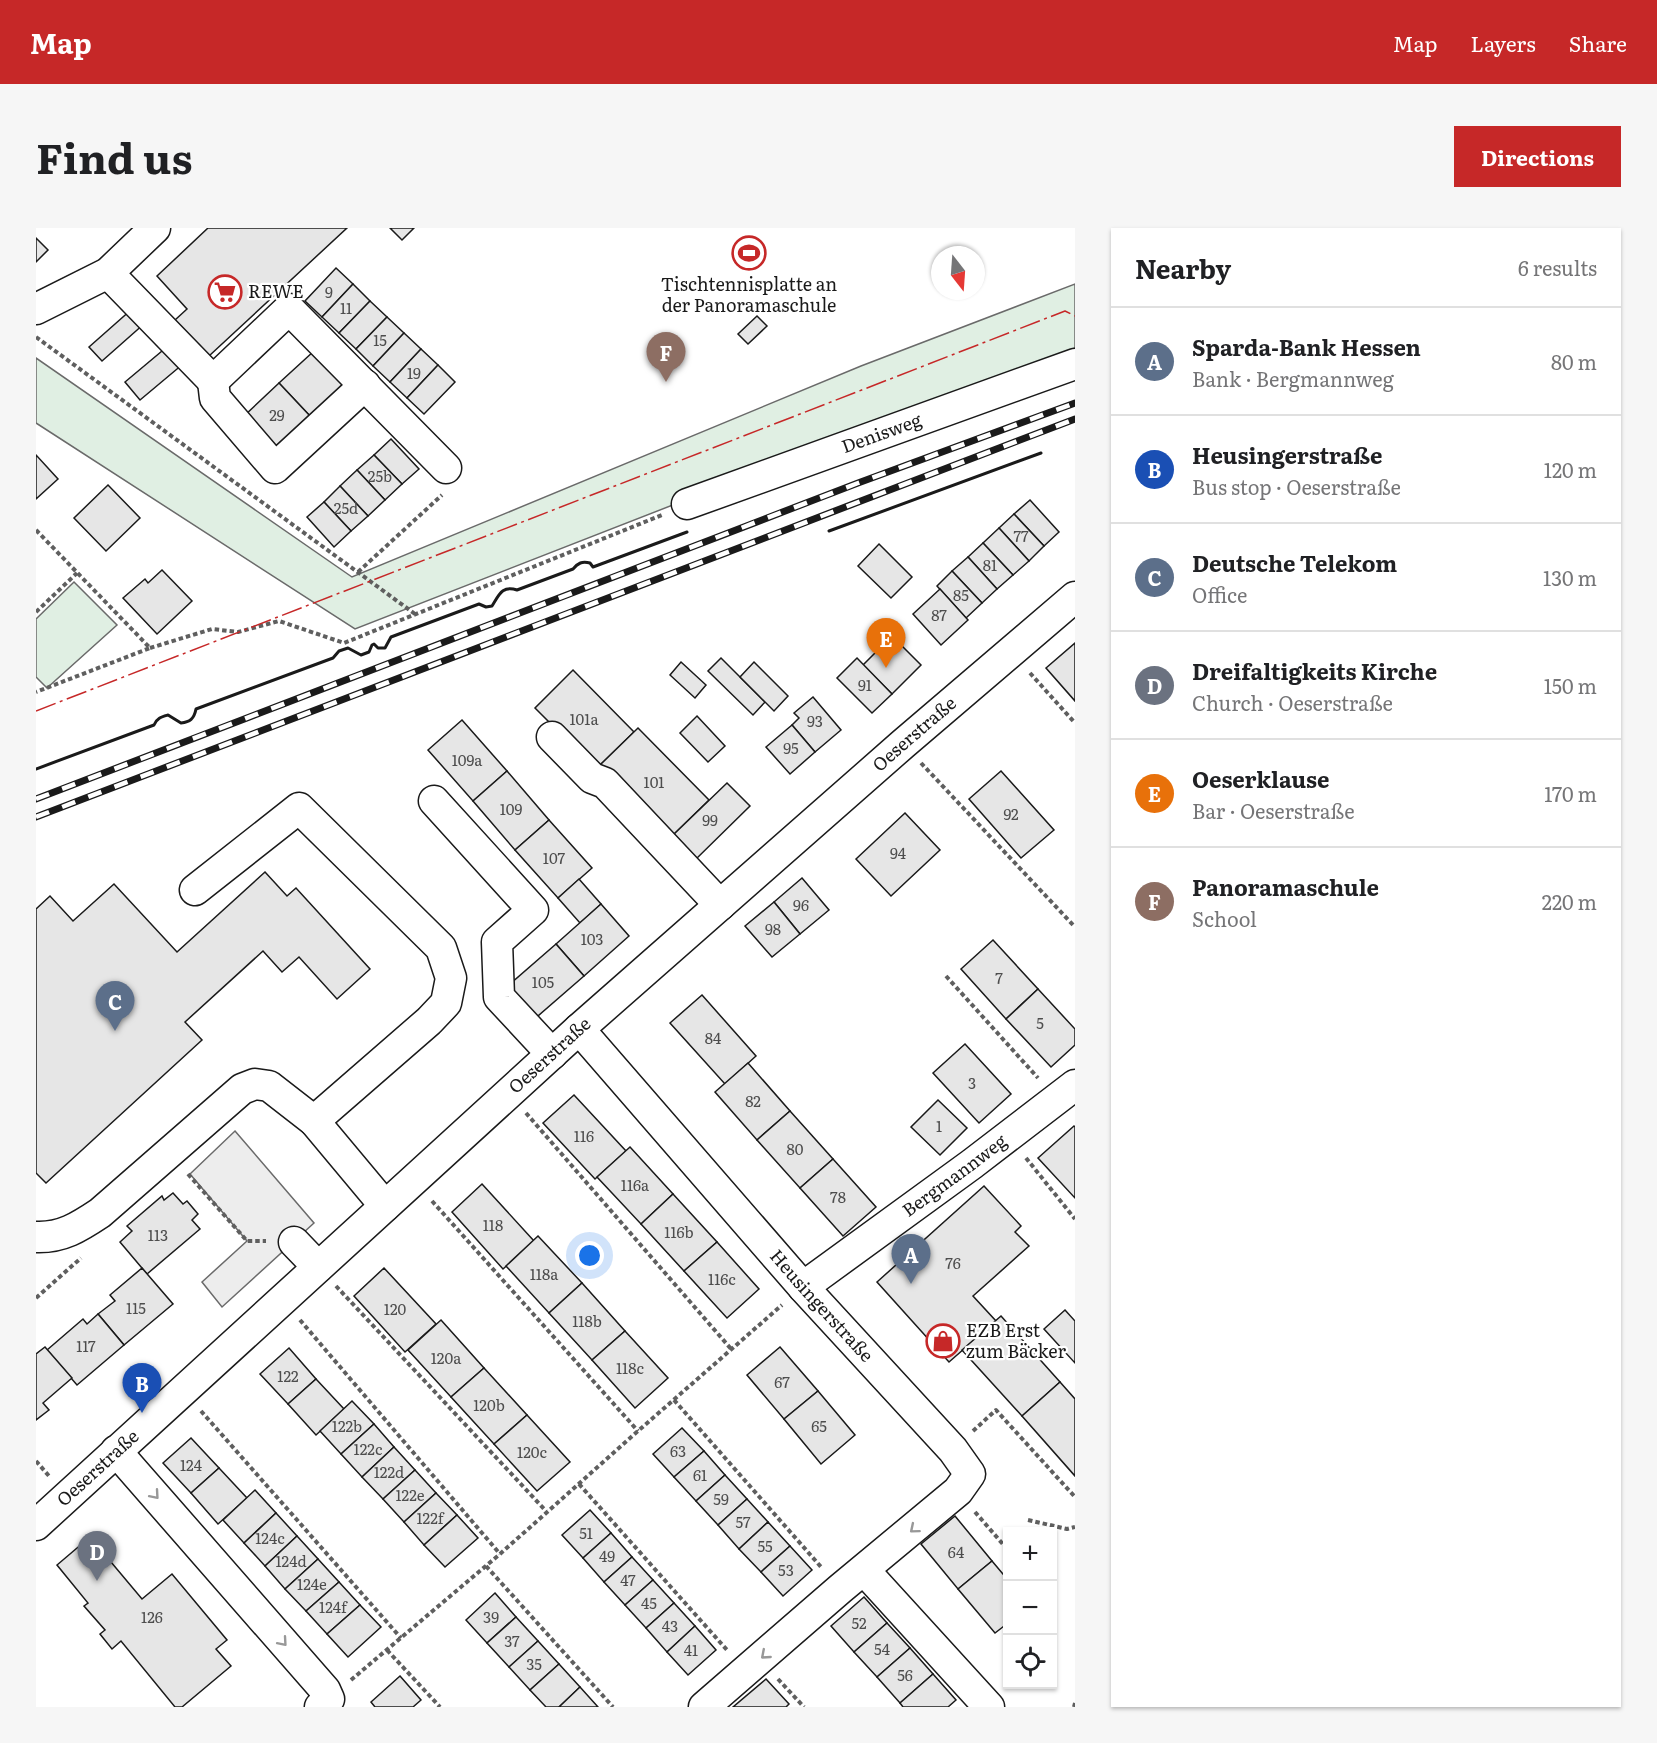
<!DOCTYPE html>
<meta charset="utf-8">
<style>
:root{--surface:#fff;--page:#f6f6f6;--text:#202124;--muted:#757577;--line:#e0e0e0;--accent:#c62828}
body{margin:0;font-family:Literata,serif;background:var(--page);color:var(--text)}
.controls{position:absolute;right:18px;bottom:18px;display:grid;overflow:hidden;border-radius:0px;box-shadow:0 2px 4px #0004}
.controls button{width:54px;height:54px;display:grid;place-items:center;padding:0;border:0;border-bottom:2px solid var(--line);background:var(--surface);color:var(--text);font:30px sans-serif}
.compass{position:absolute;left:895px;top:18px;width:54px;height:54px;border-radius:50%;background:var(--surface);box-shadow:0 2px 4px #0004;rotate:163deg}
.you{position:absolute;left:554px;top:1028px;width:21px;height:21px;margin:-15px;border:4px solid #fff;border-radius:50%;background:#1a73e8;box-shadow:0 0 0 9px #1a73e833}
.badge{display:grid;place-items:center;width:39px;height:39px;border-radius:50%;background:var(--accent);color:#fff;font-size:20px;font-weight:700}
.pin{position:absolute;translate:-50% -50px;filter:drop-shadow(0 2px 3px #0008)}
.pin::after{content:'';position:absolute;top:32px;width:21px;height:18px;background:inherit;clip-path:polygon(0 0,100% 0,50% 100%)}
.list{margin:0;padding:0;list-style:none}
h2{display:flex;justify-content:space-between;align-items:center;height:78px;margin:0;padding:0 24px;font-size:26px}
h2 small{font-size:20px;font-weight:400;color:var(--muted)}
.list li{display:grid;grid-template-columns:39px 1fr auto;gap:18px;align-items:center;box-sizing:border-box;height:108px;padding:0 24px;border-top:2px solid var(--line)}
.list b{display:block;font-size:22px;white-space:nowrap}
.list p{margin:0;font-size:20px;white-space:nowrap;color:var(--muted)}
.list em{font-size:20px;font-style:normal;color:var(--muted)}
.icon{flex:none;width:33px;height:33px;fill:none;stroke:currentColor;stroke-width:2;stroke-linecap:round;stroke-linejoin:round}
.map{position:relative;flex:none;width:1039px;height:1479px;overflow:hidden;border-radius:0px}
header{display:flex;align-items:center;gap:36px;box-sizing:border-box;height:84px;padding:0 30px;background:var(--accent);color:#fff}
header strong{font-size:28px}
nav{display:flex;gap:33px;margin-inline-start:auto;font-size:21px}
.intro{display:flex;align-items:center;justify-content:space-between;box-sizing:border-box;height:144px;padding:0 36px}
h1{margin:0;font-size:42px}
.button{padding:15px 27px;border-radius:0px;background:var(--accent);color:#fff;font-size:21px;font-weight:700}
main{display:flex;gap:36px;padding:0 36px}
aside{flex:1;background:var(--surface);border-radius:0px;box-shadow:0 2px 4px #0004}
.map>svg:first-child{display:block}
.green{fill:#e0efe3;stroke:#6a6a6a;stroke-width:1.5}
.parking{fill:#ededed;stroke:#6a6a6a;stroke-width:1.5}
.building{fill:#e6e6e6;stroke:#1a1a1a;stroke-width:1.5}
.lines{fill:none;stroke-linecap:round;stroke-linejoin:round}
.minor-casing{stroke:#1a1a1a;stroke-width:33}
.path{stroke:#5f5f5f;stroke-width:4;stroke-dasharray:4.5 3;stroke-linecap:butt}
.minor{stroke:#fff;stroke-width:30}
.rail-casing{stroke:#1a1a1a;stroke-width:7}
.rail{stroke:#fff;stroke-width:4.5;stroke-dasharray:14;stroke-linecap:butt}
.wall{stroke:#1a1a1a;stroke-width:3}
.power{stroke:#c62828;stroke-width:1.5;stroke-dasharray:21 4.5 3 4.5;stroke-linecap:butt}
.oneway{stroke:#989898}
.labels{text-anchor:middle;stroke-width:4.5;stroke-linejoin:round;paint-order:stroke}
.number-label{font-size:15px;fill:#4d4d4d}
.poi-label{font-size:18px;fill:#1a1a1a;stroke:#fff;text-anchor:start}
.street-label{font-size:18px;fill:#1a1a1a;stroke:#fff}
</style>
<header>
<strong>Map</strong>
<nav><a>Map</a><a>Layers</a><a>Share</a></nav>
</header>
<div class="intro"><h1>Find us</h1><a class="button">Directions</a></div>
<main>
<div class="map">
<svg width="1039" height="1479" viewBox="0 0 1039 1479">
<rect width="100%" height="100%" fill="#fff"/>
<g class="green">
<polygon points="1039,56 1039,120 319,401 0,195 0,130 316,349 825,138"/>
<polygon points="38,354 81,397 11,460 0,449 0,391"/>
</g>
<polygon class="parking" points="199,903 278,995 186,1079 166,1054 211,1013 154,946"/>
<g class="building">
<polygon points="172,0 311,0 173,128 139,92 151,81 121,48"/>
<polygon points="354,0 378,0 366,12"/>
<polygon points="0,10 12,22 0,34"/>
<polygon points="300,40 317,56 286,89 269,73"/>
<polygon points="317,56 334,73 303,105 286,89"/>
<polygon points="334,73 351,89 320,121 303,105"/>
<polygon points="96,81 109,95 66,133 53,119"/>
<polygon points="721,88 731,98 712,116 702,106"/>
<polygon points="351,89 368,105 337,138 320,121"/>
<polygon points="368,105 385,121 354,154 337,138"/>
<polygon points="132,118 147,136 104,172 89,154"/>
<polygon points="385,121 402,137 371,170 354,154"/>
<polygon points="278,123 309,155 274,188 243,155"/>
<polygon points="402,137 419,154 388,186 371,170"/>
<polygon points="243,155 274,188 239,221 208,188"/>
<polygon points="355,211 383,241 366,256 338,227"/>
<polygon points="0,227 22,251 0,271"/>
<polygon points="338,227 366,256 349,272 321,242"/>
<polygon points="321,242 349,272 332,288 304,258"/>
<polygon points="72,257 104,290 70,323 38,290"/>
<polygon points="304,258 332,288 315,303 288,274"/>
<polygon points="994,272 1023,304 1008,318 978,286"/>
<polygon points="288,274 315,303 298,319 271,289"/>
<polygon points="978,286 1008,318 993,333 963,300"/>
<polygon points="963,300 993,333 977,347 947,315"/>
<polygon points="947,315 977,347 961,361 932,329"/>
<polygon points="843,316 876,349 855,370 822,338"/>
<polygon points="932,329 961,361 946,375 916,343"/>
<polygon points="126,342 156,373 121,406 87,370 109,351 112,355"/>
<polygon points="916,343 946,375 930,390 901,358"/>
<polygon points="904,361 932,392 905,417 877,386"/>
<polygon points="856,408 885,437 856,466 827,437"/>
<polygon points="1039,415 1039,473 1010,440"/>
<polygon points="685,430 729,474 717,487 672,443"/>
<polygon points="821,430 856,466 836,485 801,450"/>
<polygon points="645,434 670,457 659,470 634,447"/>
<polygon points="718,434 752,468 738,483 704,449"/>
<polygon points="537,442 598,504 560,541 499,480"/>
<polygon points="777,469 805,502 779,524 756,497 763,490 758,485"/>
<polygon points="661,488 689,518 672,534 644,505"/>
<polygon points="426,492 471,543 437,573 392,522"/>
<polygon points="756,497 779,524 754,546 730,519"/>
<polygon points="602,500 673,572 635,609 564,537"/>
<polygon points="471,543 513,592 479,622 437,573"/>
<polygon points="965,543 1018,602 985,630 933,571"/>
<polygon points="691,555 714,578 658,633 635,609"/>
<polygon points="869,585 904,622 855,668 820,631"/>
<polygon points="513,592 556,640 522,670 479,622"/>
<polygon points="229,644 251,668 260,660 334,741 301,771 263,729 246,744 227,723 149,794 166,812 10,955 0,945 0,681 14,668 37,693 78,656 141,724"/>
<polygon points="766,650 793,682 764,706 738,674"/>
<polygon points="543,651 565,676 544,695 522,670"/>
<polygon points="738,674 764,706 736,729 709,698"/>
<polygon points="565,676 593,708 548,748 520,716"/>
<polygon points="957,712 1002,761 970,791 925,741"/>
<polygon points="520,716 548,748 495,794 467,762"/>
<polygon points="1002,761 1039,801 1039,817 1015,839 970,791"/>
<polygon points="666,767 720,828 689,856 634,795"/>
<polygon points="929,816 975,866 943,895 897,845"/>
<polygon points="712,835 754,883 721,912 679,864"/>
<polygon points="538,867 590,923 559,951 507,895"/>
<polygon points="902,872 931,900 904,927 875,899"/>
<polygon points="754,883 797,931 764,960 721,912"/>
<polygon points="1038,898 1039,899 1039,970 1002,930"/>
<polygon points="594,919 637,966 605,996 561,949"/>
<polygon points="797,931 840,979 807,1008 764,960"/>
<polygon points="446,956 498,1013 467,1041 416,984"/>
<polygon points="948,958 985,998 979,1004 993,1018 937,1068 960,1093 913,1134 841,1054"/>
<polygon points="137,965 147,976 151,973 162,986 156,992 164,1001 111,1046 84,1014 96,1003 91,998 126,968 128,972"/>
<polygon points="637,966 681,1014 648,1043 605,996"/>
<polygon points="502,1008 546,1055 513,1085 470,1038"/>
<polygon points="681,1014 723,1061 691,1090 648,1043"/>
<polygon points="106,1040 137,1076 88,1117 62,1086 79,1073 74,1067"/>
<polygon points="348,1040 400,1096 369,1124 318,1068"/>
<polygon points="546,1055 589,1103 556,1132 513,1085"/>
<polygon points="1029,1082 1039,1093 1039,1135 1008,1101"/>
<polygon points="62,1086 88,1117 41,1157 11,1122 47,1091 51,1096"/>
<polygon points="965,1088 1024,1154 986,1188 926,1122"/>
<polygon points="405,1092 448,1140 415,1169 372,1122"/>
<polygon points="589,1103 632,1150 599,1180 556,1132"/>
<polygon points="9,1119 36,1150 7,1175 13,1182 0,1192 0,1126"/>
<polygon points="744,1119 782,1163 748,1191 711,1147"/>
<polygon points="253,1120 280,1151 252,1176 224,1146"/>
<polygon points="448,1140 491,1187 458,1216 415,1169"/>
<polygon points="280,1151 308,1181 280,1207 252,1176"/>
<polygon points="1024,1154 1039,1171 1039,1248 986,1188"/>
<polygon points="782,1163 819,1207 785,1236 748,1191"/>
<polygon points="316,1173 338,1196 305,1226 284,1203"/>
<polygon points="491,1187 534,1234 501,1263 458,1216"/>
<polygon points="338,1196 358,1219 326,1249 305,1226"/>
<polygon points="646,1200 668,1223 638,1249 617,1226"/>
<polygon points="155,1210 183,1240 155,1265 127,1235"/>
<polygon points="358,1219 379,1242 347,1271 326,1249"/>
<polygon points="668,1223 689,1247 660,1273 638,1249"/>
<polygon points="183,1240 211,1270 182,1296 155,1265"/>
<polygon points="379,1242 400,1265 368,1294 347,1271"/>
<polygon points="689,1247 711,1271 682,1297 660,1273"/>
<polygon points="219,1262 240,1285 208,1315 187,1292"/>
<polygon points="400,1265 421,1287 388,1317 368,1294"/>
<polygon points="711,1271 732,1294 703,1321 682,1297"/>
<polygon points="554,1282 575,1305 547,1330 526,1307"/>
<polygon points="240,1285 261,1308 229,1338 208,1315"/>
<polygon points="421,1287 442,1310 409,1339 388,1317"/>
<polygon points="919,1288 956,1333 922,1361 885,1316"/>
<polygon points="732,1294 754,1318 725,1344 703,1321"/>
<polygon points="575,1305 596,1329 568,1354 547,1330"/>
<polygon points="261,1308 282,1331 249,1361 229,1338"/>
<polygon points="54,1309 106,1371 136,1346 191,1412 180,1421 195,1438 146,1479 139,1479 85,1413 76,1421 64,1406 69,1402 48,1378 52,1375 21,1337"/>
<polygon points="754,1318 776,1342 747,1368 725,1344"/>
<polygon points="596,1329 617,1352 589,1377 568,1354"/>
<polygon points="282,1331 303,1354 270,1383 249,1361"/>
<polygon points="956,1333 972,1352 972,1395 959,1405 922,1361"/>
<polygon points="617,1352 638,1375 610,1400 589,1377"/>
<polygon points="303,1354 324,1377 291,1406 270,1383"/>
<polygon points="459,1365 480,1389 451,1415 430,1392"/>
<polygon points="828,1369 851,1395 818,1424 795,1398"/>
<polygon points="638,1375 659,1398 631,1424 610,1400"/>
<polygon points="324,1377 345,1399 312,1429 291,1406"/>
<polygon points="480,1389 502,1413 473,1439 451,1415"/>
<polygon points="851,1395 874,1420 841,1449 818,1424"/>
<polygon points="659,1398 680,1422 652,1447 631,1424"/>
<polygon points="502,1413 523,1436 494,1462 473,1439"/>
<polygon points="874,1420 897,1446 864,1475 841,1449"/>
<polygon points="523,1436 544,1459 523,1479 510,1479 494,1462"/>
<polygon points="897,1446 920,1472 912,1479 867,1479 864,1475"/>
<polygon points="364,1448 385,1472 377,1479 339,1479 335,1474"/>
<polygon points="730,1451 753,1476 750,1479 697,1479"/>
<polygon points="544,1459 562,1479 523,1479"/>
</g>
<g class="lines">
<g class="minor-casing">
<g id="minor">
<polyline points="72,45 177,153 253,81 410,240"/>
<polyline points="0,81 72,45 119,0"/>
<polyline points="177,153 179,170 239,240 329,157"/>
<path id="s1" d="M651 276 1039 136"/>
<polyline points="516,509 556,550 569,555 684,677"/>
<polyline points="398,573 497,682 461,714 463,769 516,826"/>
<polyline points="159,662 263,580 405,720 415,750 410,775 393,793 278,893 349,978"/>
<path id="s2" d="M543 801 767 1059 917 1222 934 1246 922 1263 804 1361 668 1479"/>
<path d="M0 1009C26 1010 43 999 64 985L206 861 219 856 233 858 278 893"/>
<polyline points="258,1014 282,1039"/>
<path id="s3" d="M767 1059 936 936 1039 857"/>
<polyline points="80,1223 289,1462 293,1471 284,1479"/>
<path id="s4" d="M0 1297 543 801 867 516 1039 369"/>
<polyline points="828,1342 953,1479"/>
</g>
</g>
<g class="path">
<polyline points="0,109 379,386"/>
<polyline points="0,302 114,420 0,464"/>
<polyline points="322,344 406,267"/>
<polyline points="0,384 41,345"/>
<polyline points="114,420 176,401 202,404 243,393 308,415 626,287"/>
<polyline points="994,445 1039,495"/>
<polyline points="885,535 1039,699"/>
<polyline points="910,748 1002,850"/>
<polyline points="490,885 696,1122"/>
<polyline points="990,930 1039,991"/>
<polyline points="152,946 211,1013 230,1013"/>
<polyline points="396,973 602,1203"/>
<polyline points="300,1058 510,1283"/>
<polyline points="0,1070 45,1030"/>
<polyline points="264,1092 464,1326"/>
<polyline points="638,1172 786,1340"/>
<polyline points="165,1183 365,1410"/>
<polyline points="937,1203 960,1182 1039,1269"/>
<polyline points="0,1233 13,1248"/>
<polyline points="543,1256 691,1422"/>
<polyline points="939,1284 972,1322"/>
<polyline points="992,1292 1031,1301 1039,1299"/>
<polyline points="450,1338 577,1479"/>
<polyline points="351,1422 404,1479"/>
<polyline points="742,1451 768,1479"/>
<polyline points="315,1452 464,1326 602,1203 746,1077"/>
<polyline points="1038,1479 1039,1475"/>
</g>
<use href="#minor" class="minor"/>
<g class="rail-casing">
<g id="rail">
<polyline points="0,571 822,255 1039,175"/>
<polyline points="0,589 1039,191"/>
</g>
</g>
<use href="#rail" class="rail"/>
<g class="wall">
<polyline points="793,303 1005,225"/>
<path d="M0 541 118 497C121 490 125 489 132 487L145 495C154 494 158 491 160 481L297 430 303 423 312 420 325 427 333 424 336 417 338 416 342 420H349L355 409 443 376 450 379 456 378C463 367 466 357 481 362L537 341C542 335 546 333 554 335L557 339 651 304"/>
</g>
<polyline class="power" points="0,483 1029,83 1039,88"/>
</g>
<defs><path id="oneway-chevron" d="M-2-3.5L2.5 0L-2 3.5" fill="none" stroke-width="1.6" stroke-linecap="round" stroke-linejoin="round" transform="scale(1.5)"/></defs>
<g class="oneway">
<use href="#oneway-chevron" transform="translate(119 1267) rotate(49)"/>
<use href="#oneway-chevron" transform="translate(878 1301) rotate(140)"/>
<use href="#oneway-chevron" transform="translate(247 1414) rotate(49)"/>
<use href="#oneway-chevron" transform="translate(729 1427) rotate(139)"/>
</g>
<defs>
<g id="stadium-ring" transform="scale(1.725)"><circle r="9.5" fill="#fff" stroke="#c62828" stroke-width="1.5"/><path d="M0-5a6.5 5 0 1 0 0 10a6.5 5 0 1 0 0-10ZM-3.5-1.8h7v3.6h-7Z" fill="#c62828"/></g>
<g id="supermarket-ring" transform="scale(1.725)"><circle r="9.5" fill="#fff" stroke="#c62828" stroke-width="1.5"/><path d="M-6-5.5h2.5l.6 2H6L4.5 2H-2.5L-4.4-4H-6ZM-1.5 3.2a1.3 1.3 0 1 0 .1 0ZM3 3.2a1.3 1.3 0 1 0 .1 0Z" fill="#c62828"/></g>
<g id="shop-ring" transform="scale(1.725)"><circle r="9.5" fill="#fff" stroke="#c62828" stroke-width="1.5"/><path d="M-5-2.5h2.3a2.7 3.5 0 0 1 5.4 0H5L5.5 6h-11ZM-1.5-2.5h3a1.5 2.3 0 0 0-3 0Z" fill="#c62828"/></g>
</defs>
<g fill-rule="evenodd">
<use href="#stadium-ring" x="713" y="25"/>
<use href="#supermarket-ring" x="189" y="64"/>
<use href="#shop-ring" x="907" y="1113"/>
</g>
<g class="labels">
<g class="number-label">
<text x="293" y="70">9</text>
<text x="310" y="86">11</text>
<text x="344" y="118">15</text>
<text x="378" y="151">19</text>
<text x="241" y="193">29</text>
<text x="344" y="254">25b</text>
<text x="310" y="286">25d</text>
<text x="985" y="314">77</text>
<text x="954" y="343">81</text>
<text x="925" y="373">85</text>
<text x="903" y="393">87</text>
<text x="829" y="463">91</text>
<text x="548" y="497">101a</text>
<text x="779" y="499">93</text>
<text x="755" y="526">95</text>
<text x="431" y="538">109a</text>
<text x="618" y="560">101</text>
<text x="475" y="587">109</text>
<text x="975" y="592">92</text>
<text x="674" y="598">99</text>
<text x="862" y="631">94</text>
<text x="518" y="636">107</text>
<text x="765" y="683">96</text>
<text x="737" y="707">98</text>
<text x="556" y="717">103</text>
<text x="963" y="756">7</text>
<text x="507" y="760">105</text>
<text x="1004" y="801">5</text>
<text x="677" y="816">84</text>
<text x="936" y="861">3</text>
<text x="717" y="879">82</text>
<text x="903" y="904">1</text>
<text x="548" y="914">116</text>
<text x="759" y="927">80</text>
<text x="599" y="963">116a</text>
<text x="802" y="975">78</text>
<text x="457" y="1003">118</text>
<text x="643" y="1010">116b</text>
<text x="122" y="1013">113</text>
<text x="917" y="1041">76</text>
<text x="508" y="1052">118a</text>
<text x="686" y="1057">116c</text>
<text x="100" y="1086">115</text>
<text x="359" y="1087">120</text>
<text x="551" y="1099">118b</text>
<text x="50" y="1124">117</text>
<text x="410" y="1136">120a</text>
<text x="594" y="1146">118c</text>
<text x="252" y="1154">122</text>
<text x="746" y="1160">67</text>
<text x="453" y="1183">120b</text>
<text x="311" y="1204">122b</text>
<text x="783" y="1204">65</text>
<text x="332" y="1227">122c</text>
<text x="642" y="1229">63</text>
<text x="496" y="1230">120c</text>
<text x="155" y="1243">124</text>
<text x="353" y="1250">122d</text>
<text x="664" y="1253">61</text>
<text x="374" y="1273">122e</text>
<text x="685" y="1277">59</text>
<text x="394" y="1296">122f</text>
<text x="707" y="1300">57</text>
<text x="550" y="1311">51</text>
<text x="234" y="1316">124c</text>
<text x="729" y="1324">55</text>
<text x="920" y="1330">64</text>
<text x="571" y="1334">49</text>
<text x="255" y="1339">124d</text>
<text x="750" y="1348">53</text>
<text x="592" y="1358">47</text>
<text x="276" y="1362">124e</text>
<text x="613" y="1381">45</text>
<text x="297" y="1385">124f</text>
<text x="116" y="1395">126</text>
<text x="455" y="1395">39</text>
<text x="823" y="1401">52</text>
<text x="634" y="1404">43</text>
<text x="476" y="1419">37</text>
<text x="846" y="1427">54</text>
<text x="655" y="1428">41</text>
<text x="498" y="1442">35</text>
<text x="869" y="1453">56</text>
</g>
<g class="poi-label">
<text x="713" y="63" text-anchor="middle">Tischtennisplatte an<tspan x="713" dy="21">der Panoramaschule</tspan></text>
<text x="212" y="70">REWE</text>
<text x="930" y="1109">EZB Erst<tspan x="930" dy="21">zum Bäcker</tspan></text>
</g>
<g class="street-label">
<text dy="6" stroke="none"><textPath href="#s1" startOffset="207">Denisweg</textPath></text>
<text dy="6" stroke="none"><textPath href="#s4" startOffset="1182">Oeserstraße</textPath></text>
<text dy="6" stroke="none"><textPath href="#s4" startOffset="696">Oeserstraße</textPath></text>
<text dy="6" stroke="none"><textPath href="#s3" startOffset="188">Bergmannweg</textPath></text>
<text dy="6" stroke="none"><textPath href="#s2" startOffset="368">Heusingerstraße</textPath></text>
<text dy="6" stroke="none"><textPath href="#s4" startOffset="84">Oeserstraße</textPath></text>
</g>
</g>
</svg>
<div class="controls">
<button>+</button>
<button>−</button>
<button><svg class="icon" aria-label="locate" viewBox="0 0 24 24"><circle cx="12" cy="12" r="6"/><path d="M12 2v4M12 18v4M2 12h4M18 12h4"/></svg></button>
</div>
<svg class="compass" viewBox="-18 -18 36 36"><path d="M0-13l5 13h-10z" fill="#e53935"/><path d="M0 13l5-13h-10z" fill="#757577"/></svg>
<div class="you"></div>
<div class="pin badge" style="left:875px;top:1056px;background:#5c6f8a">A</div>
<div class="pin badge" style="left:106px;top:1185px;background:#1a4fb4">B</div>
<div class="pin badge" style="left:79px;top:803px;background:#5c6f8a">C</div>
<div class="pin badge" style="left:61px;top:1353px;background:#6b7280">D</div>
<div class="pin badge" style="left:850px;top:440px;background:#e8710a">E</div>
<div class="pin badge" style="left:630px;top:154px;background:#8d6e63">F</div>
</div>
<aside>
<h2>Nearby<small>6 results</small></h2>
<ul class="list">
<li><span class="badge" style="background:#5c6f8a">A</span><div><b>Sparda-Bank Hessen</b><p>Bank · Bergmannweg</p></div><em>80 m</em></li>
<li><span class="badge" style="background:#1a4fb4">B</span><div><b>Heusingerstraße</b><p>Bus stop · Oeserstraße</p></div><em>120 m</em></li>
<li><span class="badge" style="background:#5c6f8a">C</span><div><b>Deutsche Telekom</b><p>Office</p></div><em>130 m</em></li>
<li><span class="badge" style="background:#6b7280">D</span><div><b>Dreifaltigkeits Kirche</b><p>Church · Oeserstraße</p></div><em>150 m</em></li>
<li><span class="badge" style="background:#e8710a">E</span><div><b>Oeserklause</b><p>Bar · Oeserstraße</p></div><em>170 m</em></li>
<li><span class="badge" style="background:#8d6e63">F</span><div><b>Panoramaschule</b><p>School</p></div><em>220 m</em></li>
</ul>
</aside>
</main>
